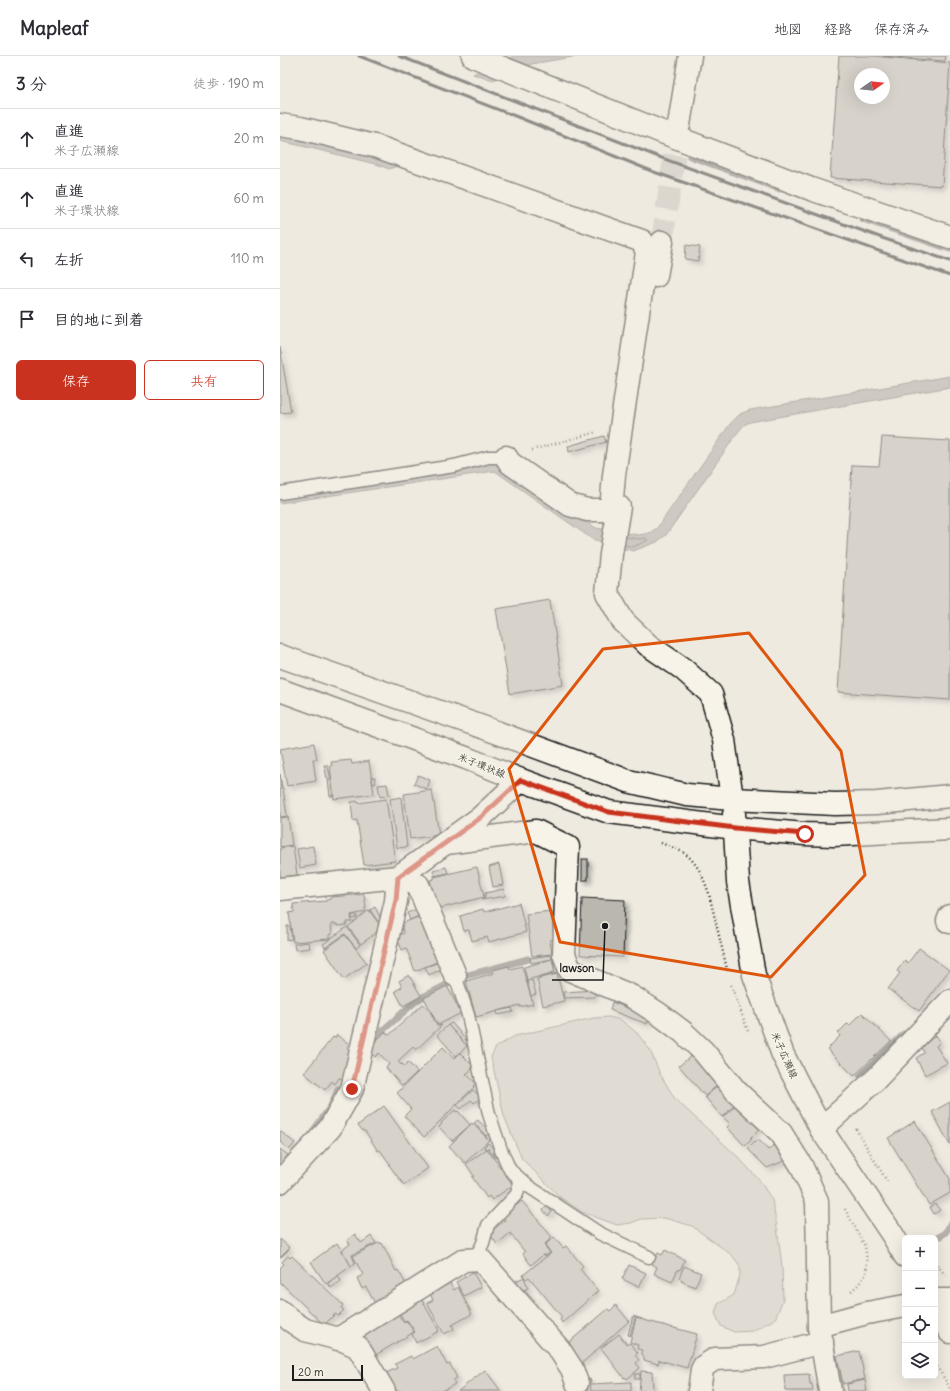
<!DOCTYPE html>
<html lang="ja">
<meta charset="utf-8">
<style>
:root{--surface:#fff;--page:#f2f2f3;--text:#2b2b33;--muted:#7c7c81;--line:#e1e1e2;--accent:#c8321e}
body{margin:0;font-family:Delius,"Klee One",sans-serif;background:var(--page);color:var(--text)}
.controls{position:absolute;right:12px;bottom:12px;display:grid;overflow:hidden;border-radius:6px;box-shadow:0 4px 16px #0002}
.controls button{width:36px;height:36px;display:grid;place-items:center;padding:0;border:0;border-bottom:1px solid var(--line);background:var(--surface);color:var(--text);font:20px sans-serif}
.compass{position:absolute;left:574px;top:12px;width:36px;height:36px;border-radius:50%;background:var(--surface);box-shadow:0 4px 16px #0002;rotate:76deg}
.scale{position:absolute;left:12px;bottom:10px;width:71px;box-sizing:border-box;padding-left:4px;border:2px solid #1c1c1c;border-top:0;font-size:11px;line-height:14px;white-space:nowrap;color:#1c1c1c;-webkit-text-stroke:3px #f7f3e8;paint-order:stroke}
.stop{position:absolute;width:12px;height:12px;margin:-9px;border:3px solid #c8321e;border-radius:50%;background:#fff}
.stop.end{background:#c8321e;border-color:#fff;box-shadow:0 1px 4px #0008}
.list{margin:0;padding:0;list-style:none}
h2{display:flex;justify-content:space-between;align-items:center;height:52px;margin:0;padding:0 16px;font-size:17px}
h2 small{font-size:13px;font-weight:400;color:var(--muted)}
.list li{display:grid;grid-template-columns:26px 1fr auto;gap:12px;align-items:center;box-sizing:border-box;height:60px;padding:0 16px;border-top:1px solid var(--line)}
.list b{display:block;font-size:15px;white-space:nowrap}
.list p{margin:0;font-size:13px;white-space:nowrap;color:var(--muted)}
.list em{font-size:13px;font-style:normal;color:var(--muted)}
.actions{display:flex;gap:8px;padding:12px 16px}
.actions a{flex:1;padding:9px 0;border:1px solid var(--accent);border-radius:6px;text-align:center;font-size:14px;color:var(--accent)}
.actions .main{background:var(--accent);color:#fff}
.icon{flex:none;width:22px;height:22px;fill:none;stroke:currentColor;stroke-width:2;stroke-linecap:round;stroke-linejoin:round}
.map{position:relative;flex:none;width:670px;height:1335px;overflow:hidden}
header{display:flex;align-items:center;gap:24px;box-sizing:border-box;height:56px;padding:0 20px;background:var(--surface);border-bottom:1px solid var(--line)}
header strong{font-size:19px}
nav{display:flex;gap:22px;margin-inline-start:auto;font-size:14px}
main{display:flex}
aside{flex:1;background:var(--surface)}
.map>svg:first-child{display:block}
.green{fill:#cfccc3;stroke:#767470}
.water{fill:#a6a39d;stroke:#6f6d69}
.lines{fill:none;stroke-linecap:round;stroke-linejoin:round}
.shore{stroke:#535250;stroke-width:1}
.stream{stroke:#6f6d69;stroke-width:7}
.building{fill:#bab7af;stroke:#1c1c1c;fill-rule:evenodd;filter:url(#shadow)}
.minor-tunnel{stroke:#c4c1b9;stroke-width:22;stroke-dasharray:22 11;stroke-linecap:butt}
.service-casing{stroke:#1c1c1c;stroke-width:15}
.minor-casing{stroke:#1c1c1c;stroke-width:25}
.tertiary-casing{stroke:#1c1c1c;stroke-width:25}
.secondary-casing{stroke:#1c1c1c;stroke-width:25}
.path{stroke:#1c1c1c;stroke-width:2.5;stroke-dasharray:1 3;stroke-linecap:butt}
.service{stroke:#f7f3e8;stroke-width:12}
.minor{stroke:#f7f3e8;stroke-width:22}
.tertiary{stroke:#f7f3e8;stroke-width:22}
.secondary{stroke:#f7f3e8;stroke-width:22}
.rail{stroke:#1c1c1c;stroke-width:3}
.route{stroke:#c8321e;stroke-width:5}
.marked{fill:none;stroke:#de560d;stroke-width:3;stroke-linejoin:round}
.labels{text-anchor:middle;stroke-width:3;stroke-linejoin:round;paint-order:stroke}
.street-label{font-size:10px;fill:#1c1c1c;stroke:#f7f3e8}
.leader{fill:none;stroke:#1c1c1c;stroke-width:1.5}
.callout-dot{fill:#1c1c1c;stroke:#f7f3e8;stroke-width:1.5}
.callout-label{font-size:11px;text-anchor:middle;font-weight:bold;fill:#1c1c1c;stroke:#f7f3e8;stroke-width:3;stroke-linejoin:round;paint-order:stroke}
</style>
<header>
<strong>Mapleaf</strong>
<nav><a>地図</a><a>経路</a><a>保存済み</a></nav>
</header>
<main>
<aside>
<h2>3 分<small>徒歩 · 190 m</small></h2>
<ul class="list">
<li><svg class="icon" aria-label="ahead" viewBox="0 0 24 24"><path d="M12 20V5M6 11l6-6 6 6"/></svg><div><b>直進</b><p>米子広瀬線</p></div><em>20 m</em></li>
<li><svg class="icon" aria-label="ahead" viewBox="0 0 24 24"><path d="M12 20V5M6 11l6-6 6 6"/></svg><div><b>直進</b><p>米子環状線</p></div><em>60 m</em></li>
<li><svg class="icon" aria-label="left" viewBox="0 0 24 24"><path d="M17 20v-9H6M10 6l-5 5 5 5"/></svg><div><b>左折</b></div><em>110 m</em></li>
<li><svg class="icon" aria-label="arrive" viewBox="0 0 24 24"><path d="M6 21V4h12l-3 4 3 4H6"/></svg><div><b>目的地に到着</b></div></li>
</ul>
<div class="actions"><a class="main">保存</a><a>共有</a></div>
</aside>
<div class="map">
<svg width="670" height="1335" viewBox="0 0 670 1335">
<defs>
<filter id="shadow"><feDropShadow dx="3.5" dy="3.5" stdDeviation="2" flood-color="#0004"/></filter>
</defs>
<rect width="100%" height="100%" fill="#eeeae0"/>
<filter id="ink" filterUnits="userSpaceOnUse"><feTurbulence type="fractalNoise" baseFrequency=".025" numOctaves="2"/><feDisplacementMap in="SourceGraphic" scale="8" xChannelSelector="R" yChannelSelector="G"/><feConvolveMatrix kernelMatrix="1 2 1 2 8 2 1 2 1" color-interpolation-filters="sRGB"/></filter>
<g filter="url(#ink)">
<polygon class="green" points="329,961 341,964 357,977 370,994 380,1018 395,1043 458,1101 480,1125 492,1144 497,1171 502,1210 503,1243 495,1263 472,1275 454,1276 441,1270 435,1257 438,1248 454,1239 460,1219 460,1210 452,1199 412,1170 385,1162 361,1163 351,1167 337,1169 302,1156 280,1141 242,1103 224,1060 211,1001 216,991 235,980 314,962"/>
<g class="water">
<polygon points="234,0 298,0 252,8 243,13 239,11 213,25 193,18 223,4"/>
<path d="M0 75 115 86 137 92C132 102 120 110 109 113L99 109 43 95 0 85Z"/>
<polygon points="670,320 670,331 470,366 464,369 458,376 386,479 377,486 353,495 312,483 215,415 0,447 0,441 179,416 179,412 210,405 222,408 316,472 359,479 369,477 377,472 450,368 460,358 470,354"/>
<polygon points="554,1290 564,1335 561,1335 550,1291"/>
</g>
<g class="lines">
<polyline class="shore" points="345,489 353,491 368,484 366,482 359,483 346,481"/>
<g class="stream">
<polyline points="410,100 500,133"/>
<polyline points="583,163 670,193"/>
<polyline points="185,920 248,903"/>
<polyline points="93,983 137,944 172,926"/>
<polyline points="581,1020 624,978"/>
<polyline points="34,1074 51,1050 58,1033"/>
<path d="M655 1183C662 1180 668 1176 670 1168"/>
</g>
</g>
<g class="building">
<path d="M559 0H593L670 7 662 130 550 122ZM580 18H604V42H580Z"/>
<polygon points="602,0 666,0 665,5"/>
<polygon points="406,189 420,191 418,205 405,203"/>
<polygon points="0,291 11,356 0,357"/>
<polygon points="324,380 326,386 289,396 288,390"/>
<polygon points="602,381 670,385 670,644 558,636 572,409 599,410"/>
<polygon points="270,544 283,629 230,638 216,553"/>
<polygon points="34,687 37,703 33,703 36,725 7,730 0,693"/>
<polygon points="71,704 72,708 89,705 94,738 54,743 50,710 52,710 51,706"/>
<polygon points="44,709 47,709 51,722 47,722"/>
<polygon points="0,718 2,731 0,731"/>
<polygon points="138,719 150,724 147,733 134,728"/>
<polygon points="92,721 95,721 96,727 93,728"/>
<polygon points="48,724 51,724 53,740 50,740"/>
<polygon points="107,728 109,739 100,741 98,729"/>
<polygon points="0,732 3,732 7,760 0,761"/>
<polygon points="152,734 159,779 130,783 124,738"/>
<polygon points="121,741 127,791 117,792 110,743"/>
<polygon points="106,743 115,805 84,809 77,764 73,765 71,746 77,745 78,747"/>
<polygon points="8,761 12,789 0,791 0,762"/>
<polygon points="13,790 17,819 0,821 0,792"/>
<polygon points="33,790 36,809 20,812 17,793"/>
<rect x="302" y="803" width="6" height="21"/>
<polygon points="219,808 223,829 213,831 209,811"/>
<polygon points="166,811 168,817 154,820 153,814"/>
<polygon points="197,811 204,841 157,853 150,824 154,823 154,821"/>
<polygon points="224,833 225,840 202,844 201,843 205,842 205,837"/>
<polygon points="84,838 86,852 85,852 85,856 71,859 72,866 67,866 67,869 57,870 57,868 51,868 52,878 49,879 49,883 13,886 9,857 14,856 13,848 46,845 46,844 50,843 51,841"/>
<polygon points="302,842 345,844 343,901 300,899"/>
<polygon points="239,847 246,876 209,886 207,881 192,885 189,874 184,875 180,860 203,853 204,856"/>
<polygon points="95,851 102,865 99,867 90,854"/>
<polygon points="137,853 141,859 130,864 127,857"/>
<polygon points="89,854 102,872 81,888 68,871"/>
<polygon points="271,855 274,884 270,884 272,898 252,900 246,858"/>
<polygon points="72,859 77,859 77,862 72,863"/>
<polygon points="141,860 159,905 135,915 126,892 122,894 116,880 124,877 120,868"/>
<polygon points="7,870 10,870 12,883 7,884"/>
<polygon points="67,871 80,889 76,892 65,878 45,892 43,888"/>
<polygon points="65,879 87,907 64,923 44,894"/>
<polygon points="28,886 30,892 15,894 14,888"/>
<polygon points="639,892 669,914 639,955 608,933 620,917 617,915 625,904 628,907"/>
<polygon points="271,899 272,903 251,907 250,902"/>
<polygon points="272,903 275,916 247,924 244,911"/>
<polygon points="276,903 278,917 259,922 275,916 273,904"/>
<polygon points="157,907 160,914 149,919 145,911"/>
<polygon points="229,910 230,913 242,910 253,948 240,951 240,949 196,961 186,925 214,917 213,914"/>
<polygon points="277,918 284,945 263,950 257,923"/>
<polygon points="129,919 141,940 123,950 115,935 122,931 119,925"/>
<polygon points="252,924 256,938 251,940 247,925"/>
<polygon points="167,930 181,957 158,969 144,942"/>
<polygon points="315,934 315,941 284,942 283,936"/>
<polygon points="332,946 370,961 367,968 330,954"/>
<polygon points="143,948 149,953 157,970 162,969 136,994 133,991 118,1005 121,1009 122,1008 125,1010 128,1006 137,1016 122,1030 106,1012 109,1008 99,997 95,1001 88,993 105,976 109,979"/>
<polygon points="232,952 233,956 218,959 217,955"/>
<polygon points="582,957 611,985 574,1020 547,993 560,980 558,977 567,968 570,969"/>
<polygon points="172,967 189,988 187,990 168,969"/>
<polygon points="168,969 187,990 176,1000 157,979"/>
<polygon points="57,979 69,988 67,992 72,997 66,1006 69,1009 63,1017 64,1017 63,1023 59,1022 55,1028 52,1025 45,1034 24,1017 53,981 55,982"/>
<polygon points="656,979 660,986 656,990 667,1007 645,1019 636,1002 644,997 642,991"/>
<polygon points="163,991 174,1003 180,997 194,1011 186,1018 196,1027 193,1030 194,1031 144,1081 124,1060 131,1053 117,1037"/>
<polygon points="416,996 441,1026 425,1040 399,1010"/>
<polygon points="442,1026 459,1045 442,1061 425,1041"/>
<polygon points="193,1034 201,1041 194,1047 191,1044 181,1053 177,1049"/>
<polygon points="459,1046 481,1071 470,1082 472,1083 465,1090 447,1071 450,1068 443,1061"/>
<polygon points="670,1046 670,1089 652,1056"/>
<polygon points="104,1050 148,1112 124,1129 109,1109 110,1108 100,1094 98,1095 85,1075 83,1075 78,1069"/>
<polygon points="175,1054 176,1056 178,1055 190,1069 172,1085 159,1071 162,1068 161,1067"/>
<polygon points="198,1064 210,1076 206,1080 194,1067"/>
<polygon points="635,1065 670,1123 670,1137 649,1149 608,1082"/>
<polygon points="192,1067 209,1084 185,1107 169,1090"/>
<polygon points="0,1075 15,1087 9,1094 0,1086"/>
<polygon points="478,1083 488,1094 495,1088 509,1103 487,1112 468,1093"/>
<polygon points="208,1087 216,1096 213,1097 216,1101 215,1102 208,1092 206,1093 204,1091"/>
<polygon points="0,1093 8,1099 0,1110"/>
<polygon points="207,1093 233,1129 212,1144 209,1140 207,1142 192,1121 194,1120 186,1108"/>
<polygon points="242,1145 272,1181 264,1189 270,1197 265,1200 264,1198 251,1209 243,1198 245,1196 230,1177 217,1188 209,1177 225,1164 222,1160"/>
<polygon points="655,1148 660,1154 654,1158 650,1151"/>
<polygon points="267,1150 272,1156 268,1160 263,1154"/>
<polygon points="75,1178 81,1187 91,1180 96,1187 72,1199 75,1207 71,1210 62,1194 70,1188 67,1184"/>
<polygon points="274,1181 283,1192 286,1190 303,1210 300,1213 318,1235 282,1267 280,1263 282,1261 249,1221 246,1223 243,1219 271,1197 265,1189"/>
<polygon points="0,1183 10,1192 0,1202"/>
<polygon points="100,1186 101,1188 102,1187 116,1215 118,1214 126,1228 95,1247 86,1231 82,1233 77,1222 83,1219 73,1200"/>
<polygon points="57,1187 71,1210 46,1228 31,1206"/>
<polygon points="385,1194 405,1204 400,1214 398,1213 392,1226 374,1218 377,1211 372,1208 378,1197 382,1199"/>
<polygon points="8,1200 10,1202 12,1200 63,1249 61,1252 64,1254 58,1260 55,1258 44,1269 0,1226 0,1212 4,1208 2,1206"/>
<polygon points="349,1209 366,1217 359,1231 342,1223"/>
<polygon points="404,1210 421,1217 415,1231 401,1225 402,1223 399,1222"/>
<polygon points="193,1216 201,1231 184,1240 176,1226"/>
<polygon points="58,1220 61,1225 51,1232 48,1227"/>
<polygon points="244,1221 248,1232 239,1236 234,1226"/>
<polygon points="170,1227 174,1234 178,1231 192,1258 172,1269 174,1273 164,1278 147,1247 153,1244 150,1238"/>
<polygon points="245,1234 255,1245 249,1250 240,1238"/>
<polygon points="141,1242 159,1275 136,1287 132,1278 135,1276 127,1264 124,1265 118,1254"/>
<polygon points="336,1249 349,1265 302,1307 289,1292 290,1290 288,1287 328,1253 330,1255"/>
<polygon points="116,1255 124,1267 127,1265 134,1276 94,1300 82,1277"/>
<polygon points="353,1260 362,1263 362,1264 355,1262 350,1280 348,1279"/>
<polygon points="356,1262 417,1278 407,1312 379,1304 378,1308 364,1304 364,1301 361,1296 362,1294 357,1293 358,1289 350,1286"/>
<polygon points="339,1278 347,1289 349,1287 351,1288 358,1297 355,1299 359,1304 356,1307 360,1312 347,1323 345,1321 344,1322 321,1292"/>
<polygon points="157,1290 167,1309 170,1308 177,1322 173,1324 175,1328 162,1335 115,1335 106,1317 117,1312 115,1308 131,1300 133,1303"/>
<polygon points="579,1295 585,1323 563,1328 557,1300"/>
<polygon points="205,1314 221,1335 178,1335"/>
<polygon points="361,1315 372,1316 373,1335 359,1335"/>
<rect x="355" y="1318" width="5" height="5"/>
<polygon points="529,1318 530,1328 532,1328 533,1335 505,1335 504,1319"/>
<polygon points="310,1323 311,1326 308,1327 308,1335 306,1335 305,1324"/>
<polygon points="585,1324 587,1335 568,1335 567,1328"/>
<polygon points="351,1326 351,1335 311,1335 310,1328"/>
</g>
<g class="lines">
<polyline class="minor-tunnel" points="382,186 399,69"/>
<g class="service-casing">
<g id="service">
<polyline points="0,437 174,410 209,401 226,401"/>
<polyline points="175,919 188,959 209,1058 221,1094 230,1114 248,1130 319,1177 369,1201"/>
<polyline points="195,1203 203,1187 208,1169 237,1138 239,1129 238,1121"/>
</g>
</g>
<g class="minor-casing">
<g id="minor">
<polyline points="193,0 382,76 531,133 670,181"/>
<polyline points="0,69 20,72 98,91 362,185 367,196 334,419 331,454 336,466"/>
<polyline points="399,69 410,0"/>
<polyline points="376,220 382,186"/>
<polyline points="226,401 230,407 290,449 307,454 331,454"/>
<polyline points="339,451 331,498 327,537 343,565"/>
<polyline points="166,787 256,775 288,791 284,898 290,914 351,940 379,958 403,976 423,995 456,1035 501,1077 521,1109 537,1145 539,1270 587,1257 625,1250"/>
<polyline points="0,833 118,821 138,829 175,919"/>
<polyline points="670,860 668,865 670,866"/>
<polyline points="541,1073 596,1023 670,945"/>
<polyline points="0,1126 50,1072 72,1033 116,845 118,821 200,762 241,724"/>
<polyline points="655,1244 670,1244"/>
<polyline points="0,1255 10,1264 25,1274 63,1284 78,1291 104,1335"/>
<polyline points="539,1271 550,1335"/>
<polyline points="58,1283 184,1204 200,1203 279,1293 292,1313 297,1327"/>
<polyline points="419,1335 422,1314 424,1310 435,1303 484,1301 542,1286"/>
</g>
</g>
<g class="tertiary-casing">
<polyline id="tertiary" points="343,565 368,589 403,613 431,638 444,684 452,743"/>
</g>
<g class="secondary-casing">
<g id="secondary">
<polyline points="0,600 205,672 348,725 407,739 452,743 555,748 597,747 670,740"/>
<polyline points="0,634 186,702 241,724 329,756 455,772 525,778 553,779 670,773"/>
<polyline points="454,758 458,826 474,919 503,999 541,1073 612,1178 625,1200"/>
<polyline points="655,1250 670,1276"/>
</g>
</g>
<g class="path">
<polyline points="252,394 317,376"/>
<path d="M381 787C388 790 398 793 404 797 418 807 424 823 429 838L448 917"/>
<polyline points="451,929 468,975"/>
<polyline points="576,1073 608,1127"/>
<polyline points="565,1153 585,1190 587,1204 586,1218 578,1229 569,1237"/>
<polyline points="655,1206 666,1220"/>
<polyline points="655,1307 670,1332"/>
</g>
<use href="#service" class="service"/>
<use href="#minor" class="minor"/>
<use href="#tertiary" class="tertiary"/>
<use href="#secondary" class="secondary"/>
<g class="rail">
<polyline points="79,0 235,60 374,116 670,220"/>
<polyline points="119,0 379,101 605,183 670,205"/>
</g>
</g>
</g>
<g class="lines" filter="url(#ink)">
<polyline class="route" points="72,1033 116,844 118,821 200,762 241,724 329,756 455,772 525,778"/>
</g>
<path d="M0 0H670V1335H0ZM469 577 561 695 585 819 491 921 280 886 229 713 323 593Z" fill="#eeeae0" fill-opacity=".55" fill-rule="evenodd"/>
<path class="marked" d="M469 577 561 695 585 819 491 921 280 886 229 713 323 593Z"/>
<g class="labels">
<g class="street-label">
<text transform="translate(202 709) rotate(22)" y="4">米子環状線</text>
<text transform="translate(505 999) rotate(66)" y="4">米子広瀬線</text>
</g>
</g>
<path class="leader" d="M325 870L323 924H272"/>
<circle class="callout-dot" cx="325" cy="870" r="4"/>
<g class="callout-label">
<text x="297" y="916">lawson</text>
</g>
</svg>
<div class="controls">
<button>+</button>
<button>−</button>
<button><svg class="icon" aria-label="locate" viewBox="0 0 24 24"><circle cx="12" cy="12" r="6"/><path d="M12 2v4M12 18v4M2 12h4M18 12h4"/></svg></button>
<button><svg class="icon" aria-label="layers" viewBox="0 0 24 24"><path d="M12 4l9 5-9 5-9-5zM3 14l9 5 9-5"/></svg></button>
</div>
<svg class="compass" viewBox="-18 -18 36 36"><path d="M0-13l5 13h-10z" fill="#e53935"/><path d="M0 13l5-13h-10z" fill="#7c7c81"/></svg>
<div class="scale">20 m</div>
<div class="stop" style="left:525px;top:778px"></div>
<div class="stop end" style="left:72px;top:1033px"></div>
</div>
</main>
